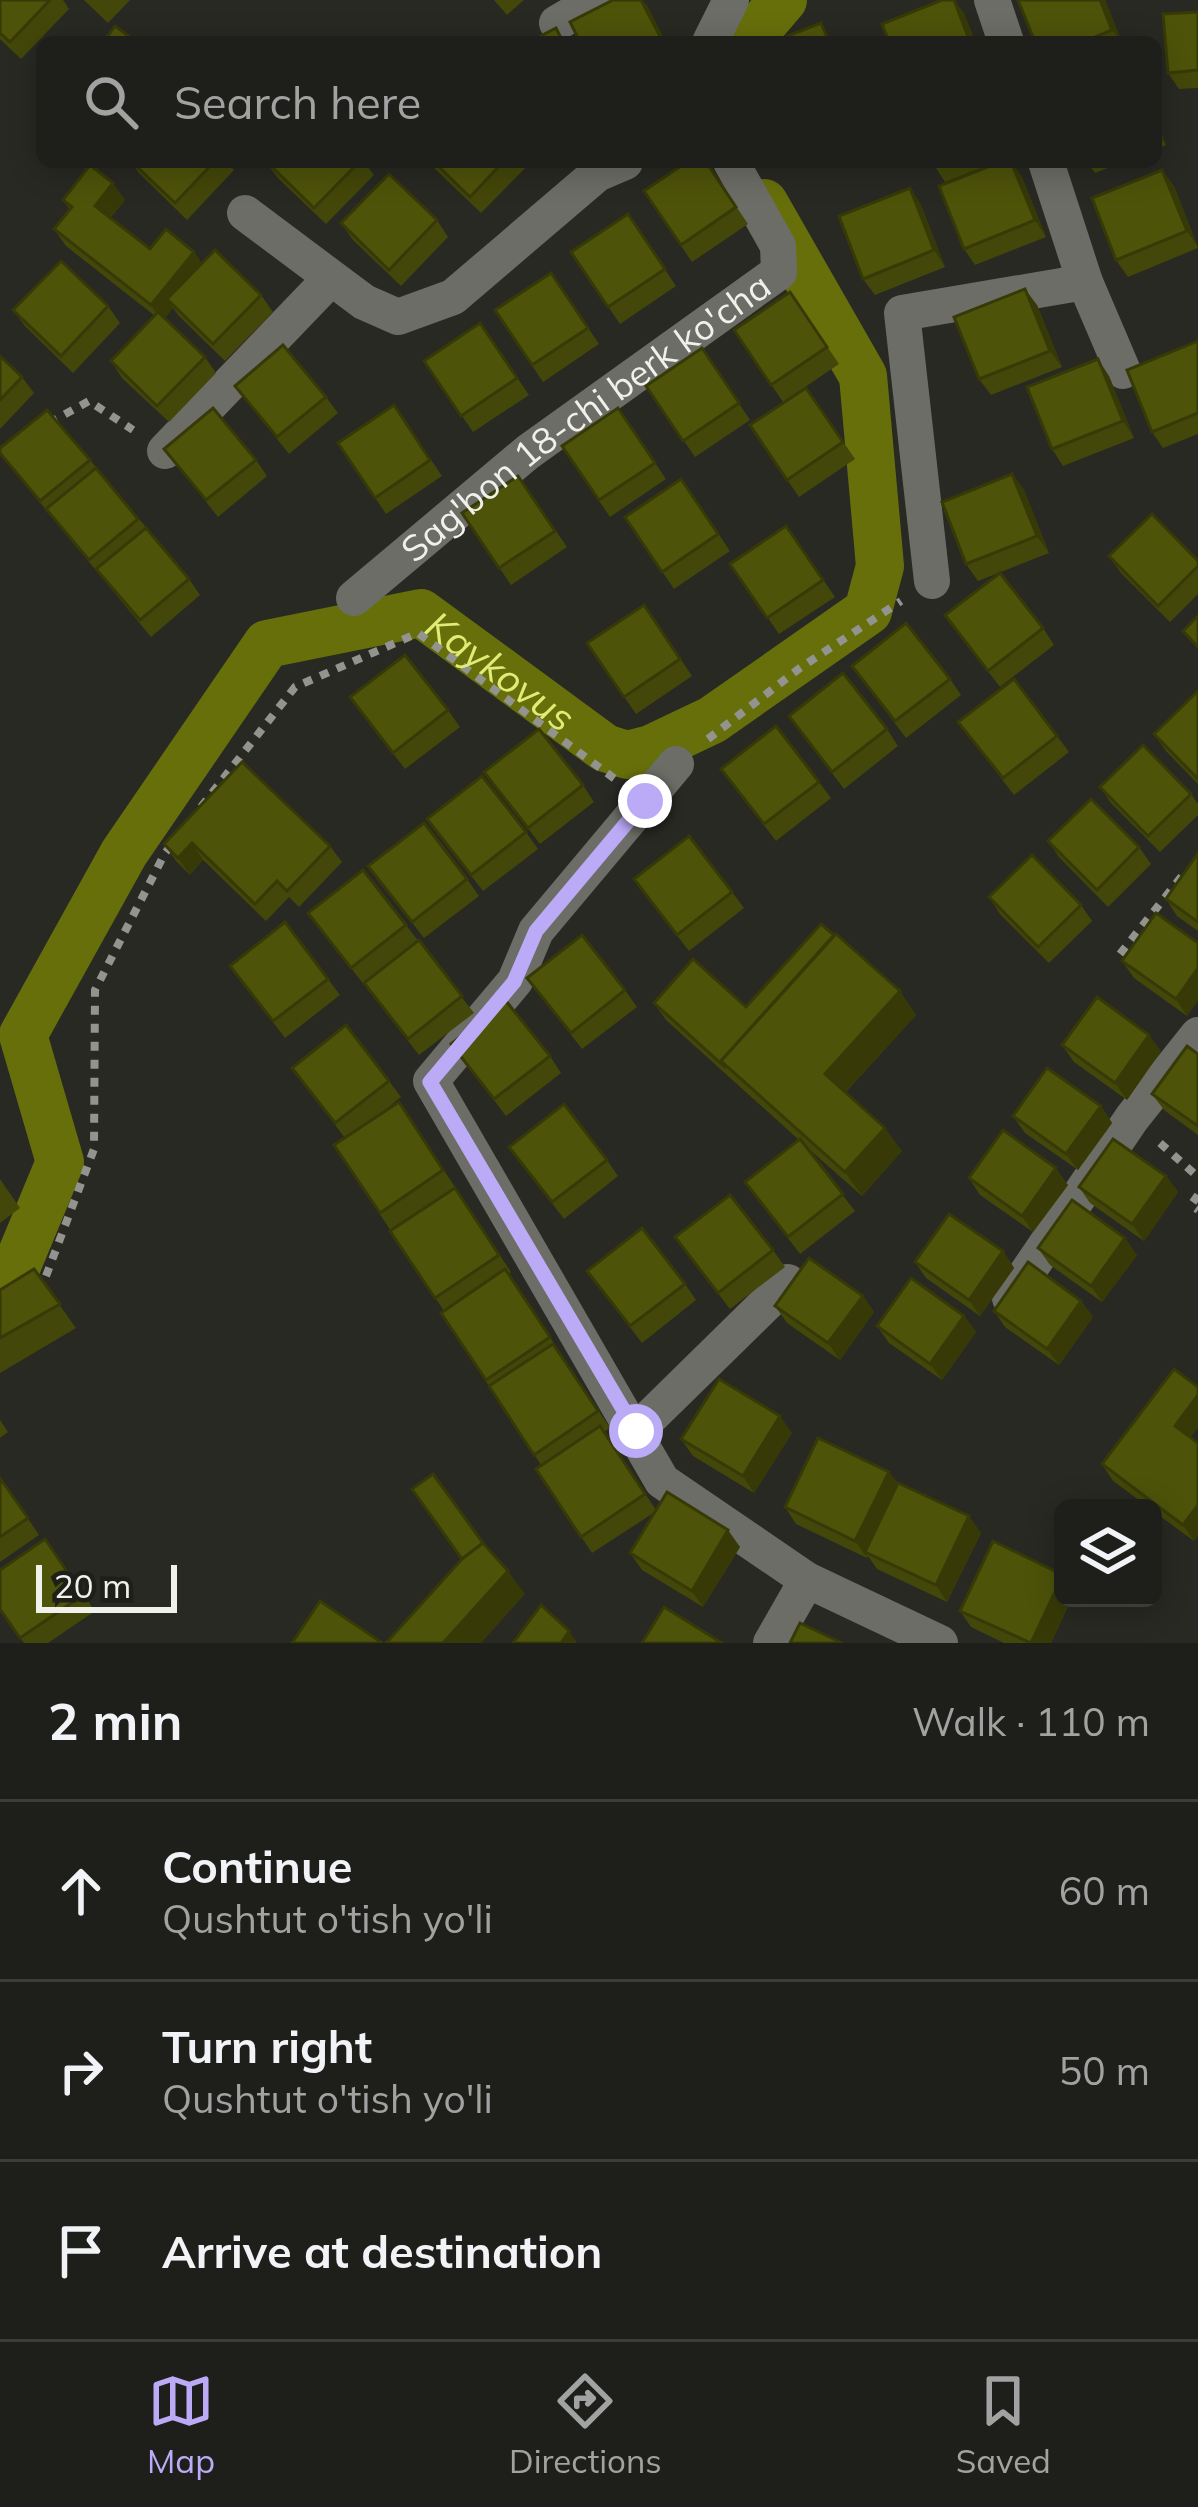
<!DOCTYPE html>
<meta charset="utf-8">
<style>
:root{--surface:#1e1f1a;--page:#262723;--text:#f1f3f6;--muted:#a1a2a2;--line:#3c3d39;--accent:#bbaaf6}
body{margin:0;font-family:Mulish,sans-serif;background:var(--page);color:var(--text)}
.controls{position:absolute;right:36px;bottom:36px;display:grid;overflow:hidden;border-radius:18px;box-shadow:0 6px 30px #0003}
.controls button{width:108px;height:108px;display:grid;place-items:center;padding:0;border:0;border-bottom:3px solid var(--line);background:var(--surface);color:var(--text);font:60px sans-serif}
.scale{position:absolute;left:36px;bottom:30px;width:141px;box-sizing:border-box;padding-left:12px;border:6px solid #f0f0ec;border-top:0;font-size:33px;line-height:42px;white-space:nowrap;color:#f0f0ec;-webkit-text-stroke:9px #1e1f19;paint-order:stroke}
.stop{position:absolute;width:36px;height:36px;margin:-27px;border:9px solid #bbaaf6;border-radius:50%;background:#fff}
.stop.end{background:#bbaaf6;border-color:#fff;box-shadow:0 3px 12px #0008}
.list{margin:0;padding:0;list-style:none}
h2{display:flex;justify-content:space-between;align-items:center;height:156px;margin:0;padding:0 48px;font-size:51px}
h2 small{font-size:39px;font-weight:400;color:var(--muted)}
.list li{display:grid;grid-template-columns:78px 1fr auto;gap:36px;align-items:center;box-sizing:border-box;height:180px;padding:0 48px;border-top:3px solid var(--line)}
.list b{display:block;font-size:45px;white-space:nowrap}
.list p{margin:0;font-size:39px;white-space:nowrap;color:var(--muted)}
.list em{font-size:39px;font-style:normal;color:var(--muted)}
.icon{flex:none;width:66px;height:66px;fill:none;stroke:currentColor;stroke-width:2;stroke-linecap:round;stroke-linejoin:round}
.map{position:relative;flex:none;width:1198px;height:1643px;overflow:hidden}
.search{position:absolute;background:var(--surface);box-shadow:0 6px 30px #0003;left:36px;right:36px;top:36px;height:132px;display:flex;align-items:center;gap:30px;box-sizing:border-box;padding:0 42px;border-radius:18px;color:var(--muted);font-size:45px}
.sheet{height:696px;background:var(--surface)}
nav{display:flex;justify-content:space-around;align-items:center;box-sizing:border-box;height:168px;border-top:3px solid var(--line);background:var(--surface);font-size:33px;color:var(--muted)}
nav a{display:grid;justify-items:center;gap:6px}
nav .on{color:var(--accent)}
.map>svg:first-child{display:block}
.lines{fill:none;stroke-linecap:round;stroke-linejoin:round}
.canal{stroke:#676f0b;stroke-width:48}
.path{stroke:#93948f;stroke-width:8;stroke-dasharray:9 9;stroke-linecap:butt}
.minor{stroke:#6c6d66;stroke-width:36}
.wall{fill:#434709}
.shaded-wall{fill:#373a07}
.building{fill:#4e530a;stroke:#373a07;stroke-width:3}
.route{stroke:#bbaaf6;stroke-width:15}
.labels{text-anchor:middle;stroke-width:12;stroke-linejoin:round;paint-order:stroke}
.street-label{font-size:36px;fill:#f0f0ec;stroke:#1e1f19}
.water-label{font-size:39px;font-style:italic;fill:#dfec76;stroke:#1e1f19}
</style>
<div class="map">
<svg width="1198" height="1643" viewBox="0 0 1198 1643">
<rect width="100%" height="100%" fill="#282923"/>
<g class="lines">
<g class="canal">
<polyline points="747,42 783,0"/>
<path id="s1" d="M0 1287 11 1280 60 1162 23 1035 124 853 267 644 421 613 605 748 627 755 651 749 712 720 868 611 880 566 863 376 764 203"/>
</g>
<g class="path">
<polyline points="49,423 89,401 133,430"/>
<polyline points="708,739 800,668 901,601"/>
<polyline points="201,807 295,687 418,633 615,779"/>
<polyline points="1120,954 1182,876"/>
<polyline points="1160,1143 1198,1177"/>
<polyline points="1198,1195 1191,1205 1198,1210"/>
<polyline points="46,1276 94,1149 95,990 165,853 174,842"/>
</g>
<g class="minor">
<polyline points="992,0 1006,42"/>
<polyline points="557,23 597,0"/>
<polyline points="710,42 731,0"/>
<polyline points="1046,162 1085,282 1123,371"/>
<polyline points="245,213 364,302 398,317 453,297 597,174 625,162"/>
<polyline points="165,451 331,278"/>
<polyline points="932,581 902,313 1085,282"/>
<path id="s2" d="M354 598 528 452 779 272 778 246 731 162"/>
<polyline points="676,764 536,931 515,981 431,1081 662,1481 807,1580 771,1643"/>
<polyline points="1010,1298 1132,1118 1198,1035"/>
<polyline points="636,1431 788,1282"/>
<polyline points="807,1580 940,1643"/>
</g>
</g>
<g class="wall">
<polygon points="0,0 63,0 69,9 21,59 0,39"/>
<polygon points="84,0 130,0 108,23"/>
<polygon points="494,0 524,0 507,15"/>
<polygon points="1018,0 1105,0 1122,42 1035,42"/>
<polygon points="1198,12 1198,88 1179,89 1168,73"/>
<polygon points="1156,120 1166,145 1156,149"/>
<polygon points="76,162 103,162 97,170 125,200 110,218 150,249 194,252 202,264 261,295 273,312 225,361 179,316 173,308 165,318 205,357 216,373 169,422 122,378 111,361 155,316 66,246 54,229 70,210 63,200 87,170"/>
<polygon points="131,162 228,162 234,170 187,220 139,173"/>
<polygon points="266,162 364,162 374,175 326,224 278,178"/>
<polygon points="428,162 527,162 529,164 481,213"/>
<polygon points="706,162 748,224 692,262 644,191"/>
<polygon points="932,162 996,162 945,182"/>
<polygon points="1087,162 1123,162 1095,173"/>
<polygon points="1021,175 1046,237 975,265 964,249"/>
<polygon points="1174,186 1198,248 1128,277 1116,260"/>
<polygon points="910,188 921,205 945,267 875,295 863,279"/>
<polygon points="628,214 676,286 620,324 571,252"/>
<polygon points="437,220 448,237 401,286 353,240 341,223"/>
<polygon points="551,273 599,344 543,382 495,310"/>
<polygon points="790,292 839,364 783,402 734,330"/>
<polygon points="1037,305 1062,367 991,395 979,379"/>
<polygon points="108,306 120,323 73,373 25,326 13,310"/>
<polygon points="480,323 529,395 473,432 424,361"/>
<polygon points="1198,341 1198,434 1163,448 1152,432"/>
<polygon points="702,348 750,420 695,457 646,386"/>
<polygon points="0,356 22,377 34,393 0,429"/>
<polygon points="1109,376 1134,438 1063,466 1052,449"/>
<polygon points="235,386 326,397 338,413 289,454"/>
<polygon points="806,388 855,459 799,497 750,425"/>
<polygon points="394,405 442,476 386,514 338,443"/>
<polygon points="618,408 666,479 610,517 562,446"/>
<polygon points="164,449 256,460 267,476 218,517"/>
<polygon points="0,454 90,460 189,579 200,595 151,637"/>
<polygon points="1012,474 1024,490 1049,553 978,581 966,564"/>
<polygon points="518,476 567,547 511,585 462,513"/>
<polygon points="681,479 730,551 674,589 625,517"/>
<polygon points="786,526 835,597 779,634 730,564"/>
<polygon points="1109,556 1198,561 1198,594 1170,622 1121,573"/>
<polygon points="644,605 692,676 636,714 587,643"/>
<polygon points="945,615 1043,628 1054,645 1000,687"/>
<polygon points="852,666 950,679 961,695 906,738"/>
<polygon points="1198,694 1198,784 1166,751 1154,734"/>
<polygon points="350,697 448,710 460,727 405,769"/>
<polygon points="789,716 887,729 898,746 844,789"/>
<polygon points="958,722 1057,736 1069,752 1014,795"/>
<polygon points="721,769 819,782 831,798 776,841"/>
<polygon points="484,772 583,785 594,802 540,844"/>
<polygon points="1100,787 1191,794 1198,804 1198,815 1160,852 1111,803"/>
<polygon points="427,819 526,832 538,849 483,891"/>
<polygon points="1048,841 1139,847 1151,864 1108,907 1059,857"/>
<polygon points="164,844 330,846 342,862 299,907 289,897 266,921 203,860 190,875 176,861"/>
<polygon points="1198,853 1198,931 1177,916 1166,899"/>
<polygon points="368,866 467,879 479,896 424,938"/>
<polygon points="634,879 732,892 744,908 689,951"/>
<polygon points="989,897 1081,905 1092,921 1049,963 1000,914"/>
<polygon points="308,913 406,925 474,1013 419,1055"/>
<polygon points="1198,943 1187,1016 1134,978 1122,961"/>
<polygon points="230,966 328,979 340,995 285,1038"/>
<polygon points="527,978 625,990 637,1007 582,1049"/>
<polygon points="654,1003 916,1015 846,1092 902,1151 862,1196 802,1143 855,1211 800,1254 745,1182 799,1140 666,1020"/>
<polygon points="451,1044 550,1056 561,1073 506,1116"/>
<polygon points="1062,1045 1161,1051 1127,1100 1074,1062"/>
<polygon points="1198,1054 1198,1135 1164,1110 1152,1094"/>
<polygon points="292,1068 389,1081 401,1097 370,1122 399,1102 455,1187 395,1227 455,1188 511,1272 508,1274 610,1428 604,1432 656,1510 740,1547 703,1607 642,1570 630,1553 655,1512 592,1553 536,1469 541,1465 441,1313 444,1311 334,1145 345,1138"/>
<polygon points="1101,1106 1112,1123 1078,1170 1025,1133 1013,1116"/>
<polygon points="509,1147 607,1160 618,1176 564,1219"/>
<polygon points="1166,1176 1178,1192 1144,1241 1090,1203 1079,1187"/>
<polygon points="969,1178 1068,1185 1033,1232 980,1195"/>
<polygon points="0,1179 20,1208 0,1223"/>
<polygon points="675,1237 773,1250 785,1267 730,1309"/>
<polygon points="1038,1248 1137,1255 1102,1302 1050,1265"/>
<polygon points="1003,1251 1014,1268 980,1316 926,1278 915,1262"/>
<polygon points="34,1269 76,1328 0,1373 0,1290"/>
<polygon points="587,1271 685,1284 696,1300 642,1343"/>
<polygon points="863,1296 874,1312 840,1360 787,1323 775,1306"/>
<polygon points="1081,1301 1093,1317 1059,1365 1005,1327 994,1311"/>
<polygon points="964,1316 976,1332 942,1380 889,1343 877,1326"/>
<polygon points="0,1420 8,1432 0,1438"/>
<polygon points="792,1433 754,1493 693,1456 681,1439"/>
<polygon points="1191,1437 1194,1541 1153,1511 1153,1508 1150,1508 1113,1481 1102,1464"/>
<polygon points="889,1472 898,1484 981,1533 947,1602 877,1569 868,1556 867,1558 796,1524 785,1507"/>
<polygon points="0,1477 39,1535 0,1562"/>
<polygon points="45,1539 95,1611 48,1643 24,1643 0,1609"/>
<polygon points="1063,1598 1072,1598 1051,1643 1004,1643 971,1627 960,1611"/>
</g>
<g class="shaded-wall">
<polygon points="641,0 647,5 666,42 663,42"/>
<polygon points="954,0 964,13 976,42 970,42"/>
<polygon points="1100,0 1105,0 1122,42 1112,30"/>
<polygon points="1156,120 1166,145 1156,131"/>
<polygon points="85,162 103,162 93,175"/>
<polygon points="1011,162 1021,175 1046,237 1035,220"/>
<polygon points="1162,170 1174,186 1198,247 1187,231"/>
<polygon points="113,183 125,200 106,222 95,206"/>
<polygon points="910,188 921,205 945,267 934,250"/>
<polygon points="194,252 205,268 167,299 173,308 162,322 151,305"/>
<polygon points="1025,289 1037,305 1062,367 1050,351"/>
<polygon points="1098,359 1109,376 1134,438 1123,421"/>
<polygon points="1012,474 1024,490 1049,553 1037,536"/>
<polygon points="192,843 203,860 190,875 178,858"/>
<polygon points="1198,968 1198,1001 1187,1016 1176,999"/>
<polygon points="900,991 916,1015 841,1097 825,1074"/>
<polygon points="1149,1035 1161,1051 1127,1100 1115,1083"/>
<polygon points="1101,1106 1112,1123 1078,1170 1066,1154"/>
<polygon points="885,1128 902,1151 862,1196 845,1172"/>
<polygon points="1056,1168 1068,1185 1033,1232 1022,1216"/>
<polygon points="1166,1176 1178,1192 1144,1241 1132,1224"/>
<polygon points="1125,1238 1137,1255 1102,1302 1091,1286"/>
<polygon points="1003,1251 1014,1268 980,1316 969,1300"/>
<polygon points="863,1296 874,1312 840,1360 828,1343"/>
<polygon points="1081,1301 1093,1317 1059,1365 1047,1349"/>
<polygon points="964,1316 976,1332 942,1380 930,1364"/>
<polygon points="1198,1395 1198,1428 1187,1442 1175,1426"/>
<polygon points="780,1416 792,1433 754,1493 743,1476"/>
<polygon points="889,1472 900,1488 865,1552 867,1558 855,1541"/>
<polygon points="1198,1505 1198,1537 1194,1541 1183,1525"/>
<polygon points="969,1516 981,1533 947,1602 936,1585"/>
<polygon points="728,1530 740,1547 703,1607 692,1591"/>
<polygon points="508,1571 525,1594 481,1643 443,1643"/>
<polygon points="1063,1577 1063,1598 1072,1598 1051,1643 1031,1643"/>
<polygon points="569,1631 577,1643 561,1643"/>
</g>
<g class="building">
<polygon points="0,0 50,0 10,42 0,33"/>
<polygon points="613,0 641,0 663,42 580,42 570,22"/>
<polygon points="942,0 954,0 970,42 889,42 882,24"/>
<polygon points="1018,0 1100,0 1112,30 1083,42 1035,42"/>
<polygon points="1198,12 1198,70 1168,73 1163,14"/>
<polygon points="821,23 829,42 772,42"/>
<polygon points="115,26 137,42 103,42"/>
<polygon points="556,28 563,42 529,42"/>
<polygon points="132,162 214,162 175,203"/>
<polygon points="267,162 359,162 314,208"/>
<polygon points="434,162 503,162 470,197"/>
<polygon points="687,162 706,162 736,207 681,245 644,191"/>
<polygon points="1000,162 1011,162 1035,220 964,249 939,186"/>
<polygon points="90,165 113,183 95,206 150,249 166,229 194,252 151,305 54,229 72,207 63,200"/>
<polygon points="1162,170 1187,231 1116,260 1092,198"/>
<polygon points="389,174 437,220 389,270 341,223"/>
<polygon points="910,188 934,250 863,279 839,216"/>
<polygon points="628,214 665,269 608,307 571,252"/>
<polygon points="215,250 261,295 213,344 167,299"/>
<polygon points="61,261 108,306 61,356 13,310"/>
<polygon points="551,273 588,328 532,365 495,310"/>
<polygon points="1025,289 1050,351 979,379 954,317"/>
<polygon points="790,292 827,347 771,385 734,330"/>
<polygon points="158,312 205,357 157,406 111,361"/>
<polygon points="480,323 517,378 461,416 424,361"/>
<polygon points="1198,341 1198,413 1152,432 1127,370"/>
<polygon points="283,345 326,397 277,437 235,386"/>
<polygon points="702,348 739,403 683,441 646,386"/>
<polygon points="0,356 22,377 0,400"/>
<polygon points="1098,359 1123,421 1052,449 1027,387"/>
<polygon points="806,388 843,442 787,480 750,425"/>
<polygon points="394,405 430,460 375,498 338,443"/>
<polygon points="213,408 256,460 206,500 164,449"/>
<polygon points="618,408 655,463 599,500 562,446"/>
<polygon points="47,410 90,460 40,501 0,453 0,448"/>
<polygon points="96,468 138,519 89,560 46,509"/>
<polygon points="1012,474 1037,536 966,564 942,502"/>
<polygon points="518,476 555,531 499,568 462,513"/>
<polygon points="681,479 718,534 662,572 625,517"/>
<polygon points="1152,514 1198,561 1198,566 1158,606 1109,556"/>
<polygon points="786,526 823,580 767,618 730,564"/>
<polygon points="146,528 189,579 140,620 96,569"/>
<polygon points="1000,573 1043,628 988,671 945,615"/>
<polygon points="644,605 680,659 624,697 587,643"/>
<polygon points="1198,616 1198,647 1183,631"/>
<polygon points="906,623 950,679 895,721 852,666"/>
<polygon points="405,655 448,710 393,753 350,697"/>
<polygon points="843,673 887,729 832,772 789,716"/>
<polygon points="1014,679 1057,736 1003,778 958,722"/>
<polygon points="1197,692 1198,694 1198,779 1154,734"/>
<polygon points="776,726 819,782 764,824 721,769"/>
<polygon points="539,729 583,785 528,828 484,772"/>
<polygon points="1143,745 1191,794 1148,836 1100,787"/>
<polygon points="242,762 330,846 287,891 277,881 255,904 192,843 178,858 164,844"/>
<polygon points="482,776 526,832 471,875 427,819"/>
<polygon points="1091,799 1139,847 1097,890 1048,841"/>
<polygon points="424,823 467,879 412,922 368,866"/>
<polygon points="689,836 732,892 677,935 634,879"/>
<polygon points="1198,853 1198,922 1166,899"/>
<polygon points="1032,855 1081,905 1038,947 989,897"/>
<polygon points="363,870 406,925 351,968 308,913"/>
<polygon points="1156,913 1198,943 1198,968 1176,999 1122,961"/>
<polygon points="285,922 328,979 273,1021 230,966"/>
<polygon points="821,924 834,935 721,1061 726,1068 654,1003 693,959 746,1007"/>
<polygon points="836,934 900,991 825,1074 885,1128 845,1172 721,1061"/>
<polygon points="582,935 625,990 571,1033 527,978"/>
<polygon points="419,940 462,996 408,1039 364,983"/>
<polygon points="1097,997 1149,1035 1115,1083 1062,1045"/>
<polygon points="506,1001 550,1056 494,1099 451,1044"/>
<polygon points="346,1025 389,1081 335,1123 292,1068"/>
<polygon points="1187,1046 1198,1054 1198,1126 1152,1094"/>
<polygon points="1047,1068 1101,1106 1066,1154 1013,1116"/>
<polygon points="399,1102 443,1170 380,1213 334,1145"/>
<polygon points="564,1104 607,1160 552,1202 509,1147"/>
<polygon points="1003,1130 1056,1168 1022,1216 969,1178"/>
<polygon points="800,1139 843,1194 788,1237 745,1182"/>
<polygon points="1113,1139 1166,1176 1132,1224 1079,1187"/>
<polygon points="455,1188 499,1255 435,1298 390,1231"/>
<polygon points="730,1195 773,1250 718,1293 675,1237"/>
<polygon points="1072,1200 1125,1238 1091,1286 1038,1248"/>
<polygon points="949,1214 1003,1251 969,1300 915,1262"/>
<polygon points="642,1228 685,1284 630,1326 587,1271"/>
<polygon points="809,1258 863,1296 828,1343 775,1306"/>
<polygon points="1028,1262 1081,1301 1047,1349 994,1311"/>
<polygon points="34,1269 60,1304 0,1338 0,1290"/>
<polygon points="505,1269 550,1337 486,1380 441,1313"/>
<polygon points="911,1278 964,1316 930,1364 877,1326"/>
<polygon points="553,1344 598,1411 534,1455 489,1386"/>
<polygon points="1174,1369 1198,1387 1198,1395 1175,1426 1198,1443 1198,1505 1183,1525 1102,1464"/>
<polygon points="719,1379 780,1416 743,1476 681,1439"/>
<polygon points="600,1426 645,1494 581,1537 536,1469"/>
<polygon points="818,1438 889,1472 855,1541 785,1507"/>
<polygon points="433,1474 483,1543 462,1559 412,1489"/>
<polygon points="0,1478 28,1518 0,1537"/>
<polygon points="898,1483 969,1516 936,1585 865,1552"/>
<polygon points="667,1492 728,1530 692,1591 630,1553"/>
<polygon points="45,1539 83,1595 20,1638 0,1609 0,1570"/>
<polygon points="993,1541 1063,1575 1031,1643 960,1611"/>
<polygon points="483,1543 508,1571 443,1643 386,1643 462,1559"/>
<polygon points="320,1601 381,1642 380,1643 292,1643"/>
<polygon points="541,1605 569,1631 561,1643 513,1643"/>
<polygon points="664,1607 722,1643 642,1643"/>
<polygon points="800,1623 842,1643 790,1643"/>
</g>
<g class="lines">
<polyline class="route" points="636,1431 430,1082 514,982 536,931 645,801"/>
</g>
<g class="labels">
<g class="street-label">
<text dy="13" stroke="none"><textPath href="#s2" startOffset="294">Sag'bon 18-chi berk ko'cha</textPath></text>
</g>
<g class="water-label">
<text dy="14" stroke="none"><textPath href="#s1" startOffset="990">Kaykovus</textPath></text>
</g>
</g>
</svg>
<div class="controls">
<button><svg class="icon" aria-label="layers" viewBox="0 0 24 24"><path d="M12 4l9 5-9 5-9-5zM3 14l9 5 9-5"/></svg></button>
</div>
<div class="scale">20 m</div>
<div class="stop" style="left:636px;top:1431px"></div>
<div class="stop end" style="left:645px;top:801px"></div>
<div class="search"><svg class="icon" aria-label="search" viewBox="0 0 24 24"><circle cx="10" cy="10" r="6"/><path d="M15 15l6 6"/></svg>Search here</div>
</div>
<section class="sheet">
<h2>2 min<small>Walk · 110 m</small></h2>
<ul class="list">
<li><svg class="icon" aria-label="ahead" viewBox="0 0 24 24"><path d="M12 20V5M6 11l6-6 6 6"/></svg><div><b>Continue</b><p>Qushtut o'tish yo'li</p></div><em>60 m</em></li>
<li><svg class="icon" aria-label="right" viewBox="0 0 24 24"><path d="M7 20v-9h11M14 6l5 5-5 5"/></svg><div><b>Turn right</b><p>Qushtut o'tish yo'li</p></div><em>50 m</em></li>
<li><svg class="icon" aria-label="arrive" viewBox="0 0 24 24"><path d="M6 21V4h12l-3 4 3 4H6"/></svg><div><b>Arrive at destination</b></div></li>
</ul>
</section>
<nav>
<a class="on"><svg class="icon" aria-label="map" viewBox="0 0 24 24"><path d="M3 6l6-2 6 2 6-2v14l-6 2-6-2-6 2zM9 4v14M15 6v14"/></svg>Map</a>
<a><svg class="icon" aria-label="directions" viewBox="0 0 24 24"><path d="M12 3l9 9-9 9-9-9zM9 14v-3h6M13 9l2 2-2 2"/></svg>Directions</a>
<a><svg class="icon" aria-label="saved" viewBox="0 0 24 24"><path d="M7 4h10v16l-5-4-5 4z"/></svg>Saved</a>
</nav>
